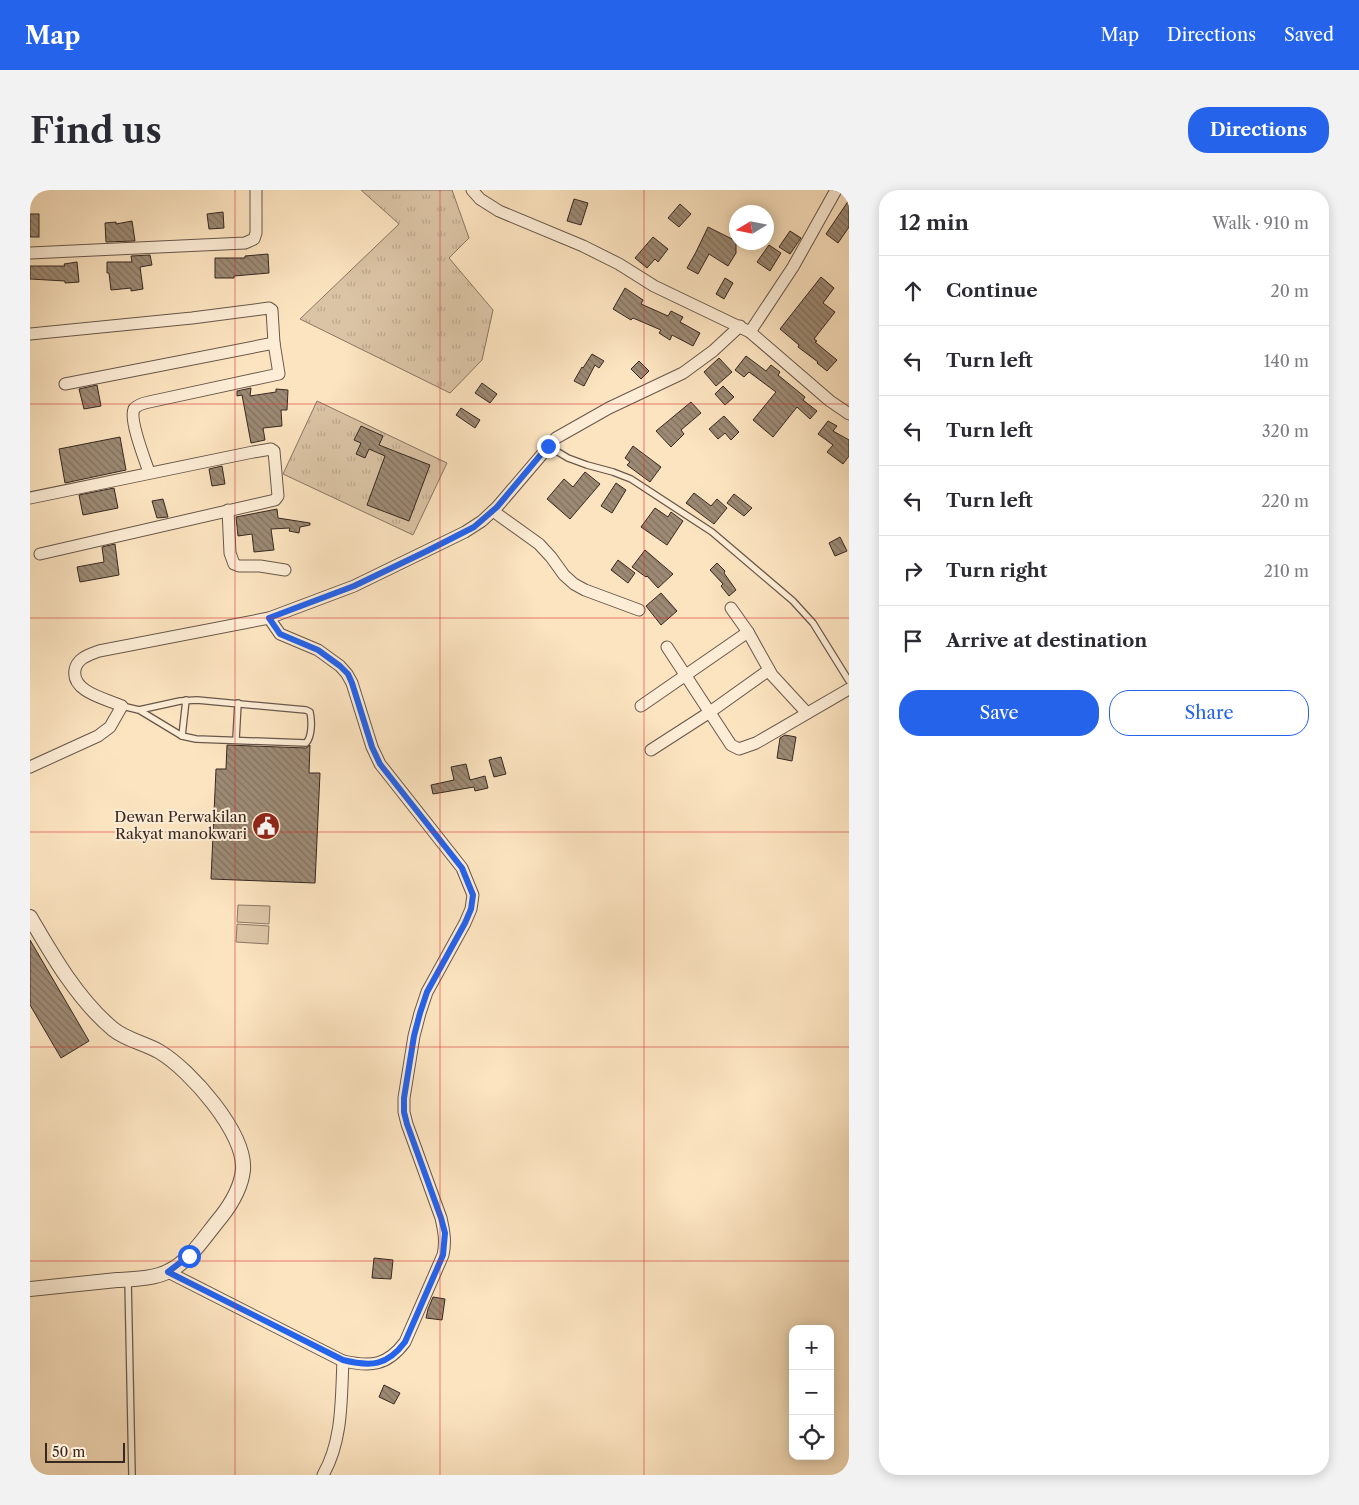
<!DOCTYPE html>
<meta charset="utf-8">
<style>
:root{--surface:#fff;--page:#f2f2f3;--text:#2b2b33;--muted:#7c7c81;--line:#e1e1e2;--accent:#2563eb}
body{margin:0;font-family:"Libre Caslon Text",serif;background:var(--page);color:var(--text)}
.controls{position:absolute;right:15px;bottom:15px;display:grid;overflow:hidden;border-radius:10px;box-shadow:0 2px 12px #0003}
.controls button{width:45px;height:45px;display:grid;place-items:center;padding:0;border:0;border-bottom:1px solid var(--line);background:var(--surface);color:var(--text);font:25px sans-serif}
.compass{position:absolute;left:699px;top:15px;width:45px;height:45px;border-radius:50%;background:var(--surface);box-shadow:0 2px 12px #0003;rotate:260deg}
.scale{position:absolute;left:15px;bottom:12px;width:80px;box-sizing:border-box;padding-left:5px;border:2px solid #372822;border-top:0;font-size:14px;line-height:18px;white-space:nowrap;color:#372822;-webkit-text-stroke:4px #fdedd6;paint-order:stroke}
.stop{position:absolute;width:15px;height:15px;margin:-11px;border:4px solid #2563eb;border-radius:50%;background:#fff}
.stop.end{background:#2563eb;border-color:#fff;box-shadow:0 1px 5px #0008}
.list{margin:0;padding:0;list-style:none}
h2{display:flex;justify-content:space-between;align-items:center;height:65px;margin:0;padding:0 20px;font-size:21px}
h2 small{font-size:16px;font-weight:400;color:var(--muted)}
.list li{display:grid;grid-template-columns:32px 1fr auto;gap:15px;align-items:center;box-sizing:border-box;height:70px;padding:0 20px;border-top:1px solid var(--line)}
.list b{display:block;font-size:19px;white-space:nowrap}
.list em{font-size:16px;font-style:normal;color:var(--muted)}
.actions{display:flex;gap:10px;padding:15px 20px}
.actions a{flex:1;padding:11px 0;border:1px solid var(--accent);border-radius:20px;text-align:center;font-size:18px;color:var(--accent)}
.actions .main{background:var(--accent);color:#fff}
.icon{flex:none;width:28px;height:28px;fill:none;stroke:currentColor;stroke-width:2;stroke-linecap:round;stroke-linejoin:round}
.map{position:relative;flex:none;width:819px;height:1285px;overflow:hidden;border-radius:20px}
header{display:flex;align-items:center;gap:30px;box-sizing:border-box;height:70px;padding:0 25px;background:var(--accent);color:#fff}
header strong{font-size:24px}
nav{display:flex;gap:28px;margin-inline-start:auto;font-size:18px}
.intro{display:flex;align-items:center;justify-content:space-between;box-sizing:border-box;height:120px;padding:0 30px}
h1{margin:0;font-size:35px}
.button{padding:12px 22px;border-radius:20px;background:var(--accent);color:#fff;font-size:18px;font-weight:700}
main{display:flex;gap:30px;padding:0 30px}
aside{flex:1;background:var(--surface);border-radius:20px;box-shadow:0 2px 12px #0003}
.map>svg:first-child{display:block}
.grass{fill:url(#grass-tufts);stroke:#897664}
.pitch{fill:#dbc4a5;stroke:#897664}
.building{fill:url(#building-back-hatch);stroke:#372822}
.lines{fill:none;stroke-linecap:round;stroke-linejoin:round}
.service-casing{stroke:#68574a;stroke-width:8}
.minor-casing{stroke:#68574a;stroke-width:13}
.tertiary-casing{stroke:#68574a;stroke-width:16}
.service{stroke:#fdedd6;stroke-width:5.5}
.minor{stroke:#fdedd6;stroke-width:11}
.tertiary{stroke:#fdedd6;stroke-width:14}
.route{stroke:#2563eb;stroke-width:6}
.grid{fill:none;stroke:#d62828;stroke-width:1;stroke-opacity:0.55}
.labels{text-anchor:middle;stroke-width:4;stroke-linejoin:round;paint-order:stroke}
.poi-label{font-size:15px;fill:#372822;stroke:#fdedd6;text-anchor:end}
</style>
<header>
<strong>Map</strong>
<nav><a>Map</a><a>Directions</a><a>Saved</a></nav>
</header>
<div class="intro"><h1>Find us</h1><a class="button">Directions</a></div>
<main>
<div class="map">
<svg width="819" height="1285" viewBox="0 0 819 1285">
<defs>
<pattern id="grass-tufts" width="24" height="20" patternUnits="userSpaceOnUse" patternTransform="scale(1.25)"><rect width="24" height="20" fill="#dbc4a5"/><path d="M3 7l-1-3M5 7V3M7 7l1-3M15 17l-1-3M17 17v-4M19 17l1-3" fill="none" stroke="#bda88e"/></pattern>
<pattern id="building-back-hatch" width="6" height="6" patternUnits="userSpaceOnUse" patternTransform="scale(1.25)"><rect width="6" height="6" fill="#9d8a74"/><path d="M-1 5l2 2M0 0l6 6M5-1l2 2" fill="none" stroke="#81715f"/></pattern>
</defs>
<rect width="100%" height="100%" fill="#fce4c0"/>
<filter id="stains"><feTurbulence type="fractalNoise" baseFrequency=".004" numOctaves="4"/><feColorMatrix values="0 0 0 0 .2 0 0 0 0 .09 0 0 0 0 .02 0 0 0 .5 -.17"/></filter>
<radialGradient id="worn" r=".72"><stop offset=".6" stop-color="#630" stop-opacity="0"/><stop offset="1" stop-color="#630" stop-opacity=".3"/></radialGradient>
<g class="grass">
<polygon points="331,0 422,0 439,48 419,68 463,120 452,170 420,203 270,129 369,34"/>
<polygon points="287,211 417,273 383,345 253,284"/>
</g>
<g class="pitch">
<polygon points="208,715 240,716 239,734 207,732"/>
<polygon points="207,734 239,736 238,754 206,752"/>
</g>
<g class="building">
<polygon points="544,9 558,13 551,35 537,31"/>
<polygon points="819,10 819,37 808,53 796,44"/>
<polygon points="650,14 661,24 649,37 638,28"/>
<polygon points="193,22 194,38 179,39 177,24"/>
<rect x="0" y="24" width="9" height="23"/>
<polygon points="102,31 105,51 76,52 75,33 86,32 86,34"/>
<polygon points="678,37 706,51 706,63 698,76 679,64 668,84 657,78 666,62"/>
<polygon points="760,41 771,48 760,64 749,57"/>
<polygon points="623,47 638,59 628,72 625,69 617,78 605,68"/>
<polygon points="739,55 751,63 740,81 727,72"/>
<polygon points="238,64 239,83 204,86 204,88 185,88 185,68 215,68 215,66"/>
<polygon points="120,65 122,75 110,77 113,99 101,101 101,98 81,100 79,83 77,83 77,72 102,72 101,66"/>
<polygon points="47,72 49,92 35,93 35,91 0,89 0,76 35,76 34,74"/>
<polygon points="791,87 804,98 793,113 805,122 784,149 787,151 785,152 807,170 797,181 787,173 788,172 768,157 769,155 750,139"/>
<polygon points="695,88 703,93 694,109 686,104"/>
<polygon points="595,98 613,110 611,114 638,126 641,121 653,127 650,132 670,143 663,156 642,145 640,150 629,143 631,140 603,128 601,130 583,119"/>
<polygon points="562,164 574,171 569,178 565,175 554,196 544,191 552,177 553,178"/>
<polygon points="716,166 736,181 741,175 750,182 748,185 775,207 773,210 787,221 780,229 767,217 743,247 723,230 746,202 719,182 714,187 705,180"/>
<polygon points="689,168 702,182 686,196 674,182"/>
<polygon points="609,171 619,181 611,189 601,179"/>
<polygon points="452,193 467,204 460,213 445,203"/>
<polygon points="67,195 71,216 54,219 49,199"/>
<polygon points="693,196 704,207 695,215 685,204"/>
<polygon points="221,198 220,206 246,202 246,199 258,200 257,220 251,220 252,236 233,238 235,250 221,253 212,205 207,206 207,201"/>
<polygon points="661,212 671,223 651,240 654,244 641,257 626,241"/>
<polygon points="431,218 450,230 445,238 426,225"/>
<polygon points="694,226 709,242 701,250 695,243 688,249 679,239"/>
<polygon points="798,231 807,236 803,241 819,250 819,266 813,274 797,262 803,255 788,244"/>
<polygon points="331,236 353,246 349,255 400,275 379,331 337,315 355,266 339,259 335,268 326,264 331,253 324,250"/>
<polygon points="90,247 96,280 35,293 29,259"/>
<polygon points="603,256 631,277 620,292 597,275 600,272 595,268"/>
<polygon points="192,276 195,294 182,296 179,279"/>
<polygon points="555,282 570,294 540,329 517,309 534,289 543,297"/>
<polygon points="586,293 596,300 582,323 571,316"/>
<polygon points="84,298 88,318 53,325 49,305"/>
<polygon points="664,303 681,316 687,309 697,318 684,334 656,313"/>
<polygon points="704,304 722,318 714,326 697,313"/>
<polygon points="133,309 138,327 127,328 122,311"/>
<polygon points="625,318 638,327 641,322 653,331 637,355 611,337"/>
<polygon points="247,319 248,328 280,333 280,335 270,337 269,343 259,341 260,338 241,339 244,360 224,362 222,344 208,346 206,327"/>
<polygon points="810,347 817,361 805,366 799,353"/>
<polygon points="85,354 89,385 50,392 47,377 74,372 72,357"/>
<polygon points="615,360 643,384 628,398 617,386 616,387 602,377"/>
<polygon points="588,370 605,383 598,393 581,380"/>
<polygon points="687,373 695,381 694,383 706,400 699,406 691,396 693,394 680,380"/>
<polygon points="631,403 647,421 631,435 616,416"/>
<polygon points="755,545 766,547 762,571 747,568 750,548"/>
<polygon points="197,555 276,558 280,555 279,583 290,583 285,693 181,689 186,579 196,579"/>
<polygon points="471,567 476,584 464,587 459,570"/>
<polygon points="436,574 440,590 455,586 458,598 445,601 444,597 403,604 401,595 424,590 421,577"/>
<polygon points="0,750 59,851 31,868 0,815"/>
<polygon points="344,1068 363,1070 361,1089 342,1088"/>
<polygon points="403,1107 415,1109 412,1130 396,1128 398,1119"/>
<polygon points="354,1195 370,1203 364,1214 349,1207"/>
</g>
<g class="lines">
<g class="service-casing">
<g id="service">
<polyline points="518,256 538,268 557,275 583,282 601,289 682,342 763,411 783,433 819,491"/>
<path d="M92 516 109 520 152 546 166 549 276 553C282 547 282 531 280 522L276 520 167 510 150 511 109 520"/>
<polyline points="152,546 156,510"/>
<polyline points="206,549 208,513"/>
<polyline points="98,1089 102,1285"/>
</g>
</g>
<g class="minor-casing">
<g id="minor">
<polyline points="442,0 450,9 469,21 553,56 589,74 624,96 720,142 800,211 819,224"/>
<polyline points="0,63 215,53 224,49 226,43 226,0"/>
<polyline points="720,142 763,77 806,0"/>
<path d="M0 144 162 128 239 118 242 120 244 153 249 184 119 212C114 213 107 215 104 219 99 230 115 270 119 282"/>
<polyline points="35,194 244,153"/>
<polyline points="0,308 223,262 241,259 244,261 248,306 245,310 10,364"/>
<polyline points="198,320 200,363 204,374 209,376 230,376 255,380"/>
<polyline points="463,321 509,354 521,367 534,385 544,394 555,400 609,420"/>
<polyline points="701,418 718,442 742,485 777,523"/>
<polyline points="637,457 701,555 709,559 726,553 819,499"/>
<polyline points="611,516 718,442"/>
<polyline points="621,560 680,522 739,480"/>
<path d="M0 577 68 546 80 537 92 516C77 509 41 502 45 480 47 468 59 465 69 461L239 428 324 396 435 342 452 331 467 317 526 248 579 218 653 183 683 161 710 136"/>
<path d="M138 1082 313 1171C341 1177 357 1176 375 1152L413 1065C416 1052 414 1041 411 1028L377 934 374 922V908L384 846 390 823 397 802 435 733 441 719 443 705 432 678 350 574 342 557 322 493 317 484 310 476 288 460 250 444 239 428"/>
<path d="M293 1285C313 1250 311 1209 313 1171"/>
</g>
</g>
<g class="tertiary-casing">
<path id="tertiary" d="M0 727C22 765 48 810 83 839 96 850 115 853 130 862 160 880 216 943 213 980 211 998 202 1013 191 1027 175 1046 161 1070 139 1081 124 1089 103 1089 87 1090 58 1093 29 1096 0 1099"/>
</g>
<use href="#service" class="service"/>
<use href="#minor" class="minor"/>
<use href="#tertiary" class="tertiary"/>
</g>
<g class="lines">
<path class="route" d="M159 1066 138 1082 313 1170C341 1177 357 1176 375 1152L413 1065 415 1043 411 1028 377 934 374 922V908L384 846 390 823 397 802 435 733 441 719 443 705 432 678 350 574 342 557 322 493 318 484 310 476 288 460 250 444 239 428 324 396 397 361 444 337 467 317 518 256"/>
</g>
<path class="grid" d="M205 0V1285M410 0V1285M614 0V1285M0 214H819M0 428H819M0 642H819M0 857H819M0 1071H819"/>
<defs>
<g id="civic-disc" transform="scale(1.4375)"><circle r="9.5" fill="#8f2418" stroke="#fdedd6"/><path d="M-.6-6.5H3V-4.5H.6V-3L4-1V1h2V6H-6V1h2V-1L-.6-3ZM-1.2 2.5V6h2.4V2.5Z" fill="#fff"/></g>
</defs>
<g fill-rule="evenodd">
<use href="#civic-disc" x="236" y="636"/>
</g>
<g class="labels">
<g class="poi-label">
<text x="217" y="632">Dewan Perwakilan<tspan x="217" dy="17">Rakyat manokwari</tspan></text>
</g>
</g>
<rect width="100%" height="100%" filter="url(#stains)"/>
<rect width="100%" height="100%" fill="url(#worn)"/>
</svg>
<div class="controls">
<button>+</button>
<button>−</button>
<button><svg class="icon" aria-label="locate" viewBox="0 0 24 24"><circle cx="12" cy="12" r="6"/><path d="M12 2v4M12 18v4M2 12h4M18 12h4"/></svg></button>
</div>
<svg class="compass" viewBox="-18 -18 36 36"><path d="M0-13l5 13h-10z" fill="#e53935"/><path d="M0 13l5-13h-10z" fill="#7c7c81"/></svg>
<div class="scale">50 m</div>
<div class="stop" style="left:159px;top:1066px"></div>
<div class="stop end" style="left:518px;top:256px"></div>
</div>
<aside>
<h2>12 min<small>Walk · 910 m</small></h2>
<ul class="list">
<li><svg class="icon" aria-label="ahead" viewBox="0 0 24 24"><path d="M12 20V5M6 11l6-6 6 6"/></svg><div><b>Continue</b></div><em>20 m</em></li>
<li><svg class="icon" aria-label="left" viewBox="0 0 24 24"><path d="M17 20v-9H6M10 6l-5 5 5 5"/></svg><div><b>Turn left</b></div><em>140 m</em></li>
<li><svg class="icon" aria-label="left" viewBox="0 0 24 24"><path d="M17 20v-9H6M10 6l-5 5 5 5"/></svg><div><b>Turn left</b></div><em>320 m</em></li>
<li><svg class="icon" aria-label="left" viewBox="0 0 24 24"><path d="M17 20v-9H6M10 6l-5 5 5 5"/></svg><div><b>Turn left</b></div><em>220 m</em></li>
<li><svg class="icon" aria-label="right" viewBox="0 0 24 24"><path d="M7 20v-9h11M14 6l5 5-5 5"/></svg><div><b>Turn right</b></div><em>210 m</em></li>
<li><svg class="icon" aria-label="arrive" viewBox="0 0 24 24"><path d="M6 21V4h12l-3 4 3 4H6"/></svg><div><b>Arrive at destination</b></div></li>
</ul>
<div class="actions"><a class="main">Save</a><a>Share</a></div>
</aside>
</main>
